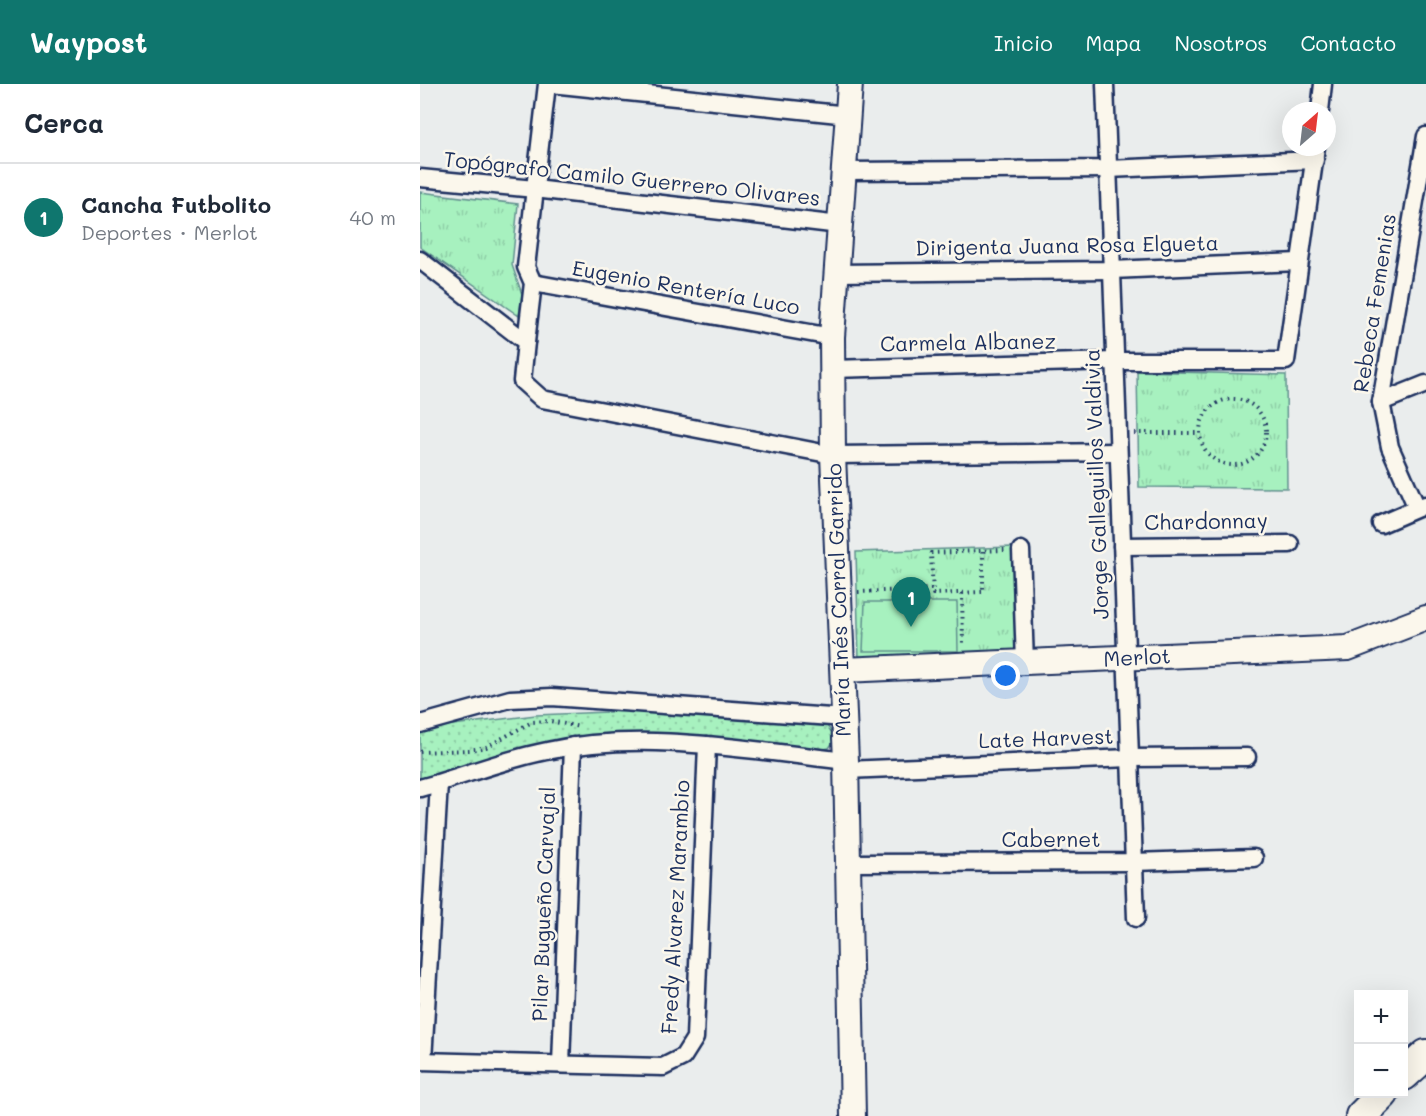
<!DOCTYPE html>
<html lang="es">
<meta charset="utf-8">
<style>
:root{--surface:#fff;--page:#f6f6f7;--text:#1f2937;--muted:#747a83;--line:#e0e1e3;--accent:#0f766e}
body{margin:0;font-family:Mali,sans-serif;background:var(--page);color:var(--text)}
.controls{position:absolute;right:18px;bottom:18px;display:grid;overflow:hidden;border-radius:0px;box-shadow:0 6px 24px #0002}
.controls button{width:54px;height:54px;display:grid;place-items:center;padding:0;border:0;border-bottom:2px solid var(--line);background:var(--surface);color:var(--text);font:30px sans-serif}
.compass{position:absolute;left:862px;top:18px;width:54px;height:54px;border-radius:50%;background:var(--surface);box-shadow:0 6px 24px #0002;rotate:28deg}
.you{position:absolute;left:586px;top:592px;width:21px;height:21px;margin:-15px;border:4px solid #fff;border-radius:50%;background:#1a73e8;box-shadow:0 0 0 9px #1a73e833}
.badge{display:grid;place-items:center;width:39px;height:39px;border-radius:50%;background:var(--accent);color:#fff;font-size:20px;font-weight:700}
.pin{position:absolute;translate:-50% -50px;filter:drop-shadow(0 2px 3px #0008)}
.pin::after{content:'';position:absolute;top:32px;width:21px;height:18px;background:inherit;clip-path:polygon(0 0,100% 0,50% 100%)}
.list{margin:0;padding:0;list-style:none}
h2{display:flex;justify-content:space-between;align-items:center;height:78px;margin:0;padding:0 24px;font-size:26px}
h2 small{font-size:20px;font-weight:400;color:var(--muted)}
.list li{display:grid;grid-template-columns:39px 1fr auto;gap:18px;align-items:center;box-sizing:border-box;height:108px;padding:0 24px;border-top:2px solid var(--line)}
.list b{display:block;font-size:22px;white-space:nowrap}
.list p{margin:0;font-size:20px;white-space:nowrap;color:var(--muted)}
.list em{font-size:20px;font-style:normal;color:var(--muted)}
.map{position:relative;flex:none;width:1006px;height:1032px;overflow:hidden}
header{display:flex;align-items:center;gap:36px;box-sizing:border-box;height:84px;padding:0 30px;background:var(--accent);color:#fff}
header strong{font-size:28px}
nav{display:flex;gap:33px;margin-inline-start:auto;font-size:21px}
main{display:flex}
aside{flex:1;background:var(--surface)}
.map>svg:first-child{display:block}
.grass{fill:url(#grass-tufts);stroke:#61908e;stroke-width:1.5}
.park{fill:url(#park-dots);stroke:#61908e;stroke-width:1.5}
.pitch{fill:#a7f1bf;stroke:#61908e;stroke-width:1.5}
.lines{fill:none;stroke-linecap:round;stroke-linejoin:round}
.street-casing{stroke:#1b2f5e;stroke-width:21}
.secondary-casing{stroke:#1b2f5e;stroke-width:28}
.highway-casing{stroke:#1b2f5e;stroke-width:34}
.path{stroke:#1b2f5e;stroke-width:4;stroke-dasharray:1.5 4.5;stroke-linecap:butt}
.street{stroke:#fbf7ec;stroke-width:16}
.secondary{stroke:#fbf7ec;stroke-width:24}
.highway{stroke:#fbf7ec;stroke-width:30}
.labels{text-anchor:middle;stroke-width:5;stroke-linejoin:round;paint-order:stroke}
.street-label{font-size:21px;fill:#1b2f5e;stroke:#fbf7ec}
</style>
<header>
<strong>Waypost</strong>
<nav><a>Inicio</a><a>Mapa</a><a>Nosotros</a><a>Contacto</a></nav>
</header>
<main>
<aside>
<h2>Cerca<small></small></h2>
<ul class="list">
<li><span class="badge">1</span><div><b>Cancha Futbolito</b><p>Deportes · Merlot</p></div><em>40 m</em></li>
</ul>
</aside>
<div class="map">
<svg width="1006" height="1032" viewBox="0 0 1006 1032">
<defs>
<pattern id="grass-tufts" width="24" height="20" patternUnits="userSpaceOnUse" patternTransform="scale(1.5)"><rect width="24" height="20" fill="#a7f1bf"/><path d="M3 7l-1-3M5 7V3M7 7l1-3M15 17l-1-3M17 17v-4M19 17l1-3" fill="none" stroke="#8fcfa7"/></pattern>
<pattern id="park-dots" width="8" height="8" patternUnits="userSpaceOnUse" patternTransform="scale(1.5)"><rect width="8" height="8" fill="#a7f1bf"/><path d="M2 2h.1M6 6h.1" fill="none" stroke="#8fcfa7" stroke-width="1.8" stroke-linecap="round"/></pattern>
</defs>
<rect width="100%" height="100%" fill="#eaeded"/>
<filter id="ink" filterUnits="userSpaceOnUse"><feTurbulence type="fractalNoise" baseFrequency=".0167" numOctaves="2"/><feDisplacementMap in="SourceGraphic" scale="12" xChannelSelector="R" yChannelSelector="G"/><feConvolveMatrix kernelMatrix="1 2 1 2 8 2 1 2 1" color-interpolation-filters="sRGB"/></filter>
<g filter="url(#ink)">
<g class="grass">
<polygon points="0,108 98,120 92,181 102,210 99,232 0,163"/>
<polygon points="717,287 866,291 867,404 719,403"/>
<polygon points="592,463 598,566 439,576 436,468"/>
</g>
<polygon class="park" points="211,627 398,640 407,642 416,654 409,664 398,666 287,654 210,649 151,653 0,696 0,649 16,643 116,631"/>
<polygon class="pitch" points="445,518 537,518 538,567 443,567"/>
<g class="lines">
<g class="street-casing">
<g id="street">
<polyline points="131,0 428,31"/>
<polyline points="685,0 716,834"/>
<polyline points="900,27 903,0"/>
<polyline points="424,87 688,85 895,76"/>
<polyline points="0,94 115,105 420,141"/>
<polyline points="0,176 106,258 102,297 122,315 413,371 698,368"/>
<polyline points="416,189 692,186 879,178"/>
<polyline points="113,199 412,253"/>
<polyline points="106,258 113,199 106,183 127,0"/>
<polyline points="412,285 695,277 866,277 896,63"/>
<polyline points="961,318 1006,300"/>
<polyline points="997,424 970,363 961,318 1006,52"/>
<polyline points="961,440 1005,421"/>
<polyline points="702,462 870,460"/>
<polyline points="601,466 605,579"/>
<polyline points="0,640 90,615 132,613 425,634"/>
<polyline points="426,686 710,674 827,673"/>
<path d="M0 704C41 693 85 675 127 667 225 646 327 666 426 677"/>
<polyline points="427,779 714,778 834,774"/>
<polyline points="0,977 243,983 263,973 275,954 287,661"/>
<polyline points="3,977 19,699"/>
<polyline points="141,980 153,662"/>
</g>
</g>
<g class="secondary-casing">
<g id="secondary">
<polyline points="430,0 412,253 413,371 426,677 433,1032"/>
<polyline points="423,586 928,564 1006,534"/>
</g>
</g>
<g class="highway-casing">
<g id="highway">
<polyline points="984,991 1006,971"/>
<polyline points="941,1032 963,1010"/>
</g>
</g>
<g class="path">
<circle cx="813" cy="348" r="33"/>
<polyline points="714,349 780,349"/>
<polyline points="563,467 563,508 513,510 511,469 585,466"/>
<polyline points="438,508 513,505"/>
<polyline points="542,509 543,559"/>
<polyline points="0,668 50,666 66,663 112,638 130,637 160,643"/>
</g>
<use href="#street" class="street"/>
<use href="#secondary" class="secondary"/>
<use href="#highway" class="highway"/>
</g>
</g>
<g class="labels">
<g class="street-label">
<text transform="translate(212 95) rotate(6)" y="7">Topógrafo Camilo Guerrero Olivares</text>
<text transform="translate(647 162) rotate(-1)" y="7">Dirigenta Juana Rosa Elgueta</text>
<text transform="translate(266 204) rotate(10)" y="7">Eugenio Rentería Luco</text>
<text transform="translate(955 219) rotate(-81)" y="7">Rebeca Femenias</text>
<text transform="translate(548 259) rotate(-1)" y="7">Carmela Albanez</text>
<text transform="translate(677 400) rotate(-92)" y="7">Jorge Galleguillos Valdivia</text>
<text transform="translate(786 438) rotate(-1)" y="7">Chardonnay</text>
<text transform="translate(419 516) rotate(-92)" y="7">María Inés Corral Garrido</text>
<text transform="translate(717 574) rotate(-3)" y="7">Merlot</text>
<text transform="translate(626 655) rotate(-2)" y="7">Late Harvest</text>
<text x="631" y="763">Cabernet</text>
<text transform="translate(124 820) rotate(-88)" y="7">Pilar Bugueño Carvajal</text>
<text transform="translate(256 823) rotate(-87)" y="7">Fredy Alvarez Marambio</text>
</g>
</g>
</svg>
<div class="controls">
<button>+</button>
<button>−</button>
</div>
<svg class="compass" viewBox="-18 -18 36 36"><path d="M0-13l5 13h-10z" fill="#e53935"/><path d="M0 13l5-13h-10z" fill="#747a83"/></svg>
<div class="you"></div>
<div class="pin badge" style="left:491px;top:543px">1</div>
</div>
</main>
